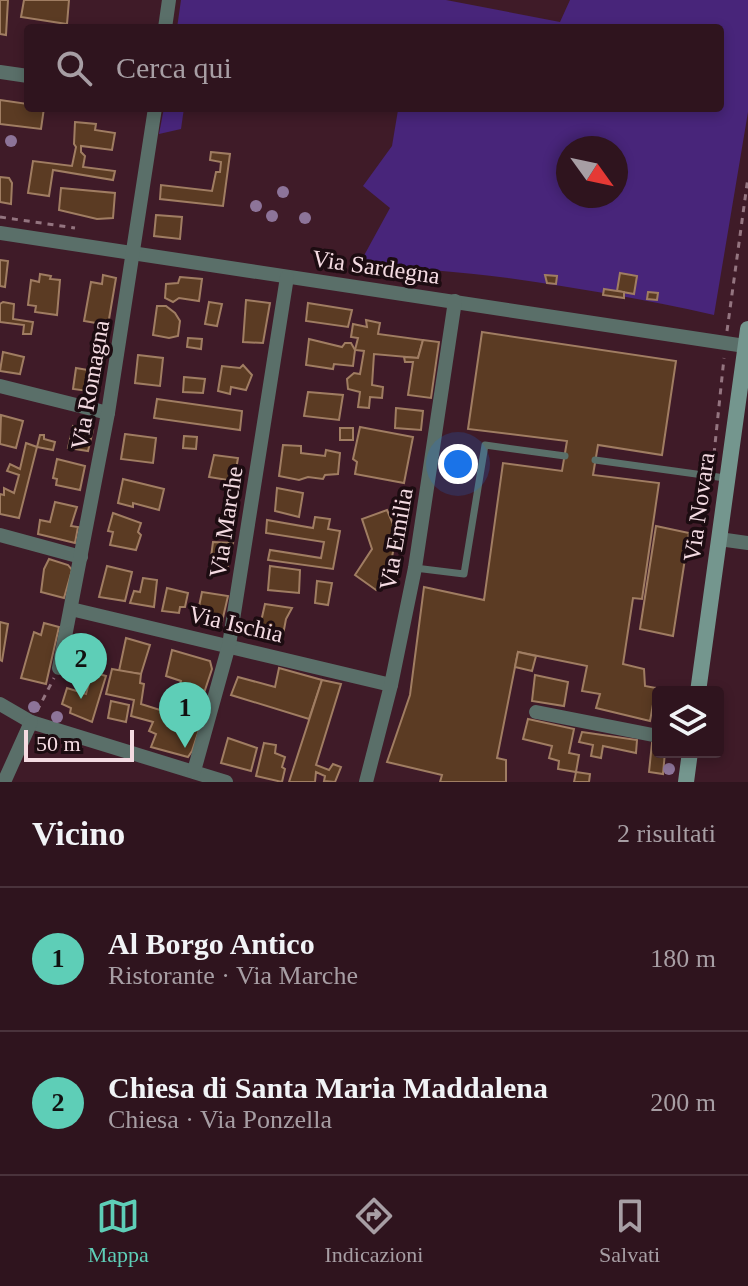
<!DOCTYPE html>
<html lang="it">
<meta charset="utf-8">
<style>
:root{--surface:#2f141e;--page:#371d27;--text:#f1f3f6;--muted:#a79ea4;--line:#4a333c;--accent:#5eceb7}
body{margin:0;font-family:Georgia,serif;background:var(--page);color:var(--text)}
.controls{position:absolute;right:24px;bottom:24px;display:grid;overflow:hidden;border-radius:8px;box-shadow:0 4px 12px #0003}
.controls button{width:72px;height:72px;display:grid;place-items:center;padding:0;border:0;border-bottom:2px solid var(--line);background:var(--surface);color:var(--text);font:40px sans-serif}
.compass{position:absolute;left:556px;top:136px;width:72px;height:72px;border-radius:50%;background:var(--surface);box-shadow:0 4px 12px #0003;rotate:123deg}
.scale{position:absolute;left:24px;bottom:20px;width:110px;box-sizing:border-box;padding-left:8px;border:4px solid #f4dbe2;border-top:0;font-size:22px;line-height:28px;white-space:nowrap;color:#f4dbe2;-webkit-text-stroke:6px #1c0c11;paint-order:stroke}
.you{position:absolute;left:458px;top:464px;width:28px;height:28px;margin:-20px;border:6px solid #fff;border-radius:50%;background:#1a73e8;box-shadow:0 0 0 12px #1a73e833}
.badge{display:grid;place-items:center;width:52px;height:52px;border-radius:50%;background:var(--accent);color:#111;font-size:26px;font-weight:700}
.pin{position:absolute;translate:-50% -66px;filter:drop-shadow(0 2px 4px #0008)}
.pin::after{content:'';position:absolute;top:42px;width:28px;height:24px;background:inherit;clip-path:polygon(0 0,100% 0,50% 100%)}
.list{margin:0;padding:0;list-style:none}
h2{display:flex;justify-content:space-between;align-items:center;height:104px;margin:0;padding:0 32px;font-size:34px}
h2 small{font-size:26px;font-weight:400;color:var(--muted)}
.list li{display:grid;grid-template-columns:52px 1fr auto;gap:24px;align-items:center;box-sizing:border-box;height:144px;padding:0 32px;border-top:2px solid var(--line)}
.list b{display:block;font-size:30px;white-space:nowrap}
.list p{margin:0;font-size:26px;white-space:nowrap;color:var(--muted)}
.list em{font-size:26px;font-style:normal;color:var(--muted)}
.icon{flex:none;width:44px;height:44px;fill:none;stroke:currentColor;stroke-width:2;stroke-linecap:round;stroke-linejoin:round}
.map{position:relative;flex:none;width:748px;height:782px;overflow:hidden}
.search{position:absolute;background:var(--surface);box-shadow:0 4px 12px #0003;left:24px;right:24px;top:24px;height:88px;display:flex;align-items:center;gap:20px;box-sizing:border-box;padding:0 28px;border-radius:8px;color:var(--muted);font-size:30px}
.sheet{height:392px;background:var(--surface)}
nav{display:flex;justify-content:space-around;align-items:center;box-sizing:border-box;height:112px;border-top:2px solid var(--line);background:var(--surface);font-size:22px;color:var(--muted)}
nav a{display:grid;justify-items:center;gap:4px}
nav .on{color:var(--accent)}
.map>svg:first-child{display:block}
.green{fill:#48257a;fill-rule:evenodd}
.building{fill:#5b3b23;stroke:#a07d62;stroke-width:2}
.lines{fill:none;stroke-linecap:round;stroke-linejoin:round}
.path{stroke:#947580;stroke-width:3;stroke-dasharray:6 6;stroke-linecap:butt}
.lane{stroke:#5a6f69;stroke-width:7}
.street{stroke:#5a6f69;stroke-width:14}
.secondary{stroke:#74968e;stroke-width:16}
.tree{fill:#8d7499}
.labels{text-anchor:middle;stroke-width:7;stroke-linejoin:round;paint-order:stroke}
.street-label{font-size:24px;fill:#f4dbe2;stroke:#1c0c11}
</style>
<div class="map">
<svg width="748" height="782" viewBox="0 0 748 782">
<rect width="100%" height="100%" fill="#3f1b28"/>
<g class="green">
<path d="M181 0H446L560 22 570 0H748V112L714 315C646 299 577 288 508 278 459 271 410 270 361 261L390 208 363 186 392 146 398 110 393 108H720V28H177ZM568 148H616V196H568Z"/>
<polygon points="164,108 184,108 181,129 159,134"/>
</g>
<g class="building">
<polygon points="0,0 8,0 6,35 0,34"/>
<polygon points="24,0 69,0 67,24 21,17"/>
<polygon points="0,100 28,104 28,108 44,108 41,129 0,124"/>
<polygon points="75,122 96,124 95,130 115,133 112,150 81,146 81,152 85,156 83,167 115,171 113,180 53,170 49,196 28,193 33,161 72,166 76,147 74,144"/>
<polygon points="211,152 230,154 223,206 160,199 161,185 212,191 216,172 220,172 221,162 210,160"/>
<polygon points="0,177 9,178 12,183 11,204 0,202"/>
<polygon points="61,188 115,193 113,218 97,219 59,210"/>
<polygon points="156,215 182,217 180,239 154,236"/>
<polygon points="0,260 8,261 5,287 0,286"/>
<polygon points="620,273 637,276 634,294 617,291"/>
<polygon points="40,274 51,276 50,279 60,280 57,315 35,312 36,306 28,305 31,280 39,282"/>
<polygon points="103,275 116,278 108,325 84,321 91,282 102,284"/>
<polygon points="545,275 557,276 556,284 547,283"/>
<polygon points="180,277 202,279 199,301 179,298 173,302 165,298 166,284 178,283"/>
<polygon points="604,289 624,292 624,298 603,295"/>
<polygon points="648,292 658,293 657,300 647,299"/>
<polygon points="246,300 270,303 263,343 243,342"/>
<polygon points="3,302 14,304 13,319 33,322 31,334 23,334 24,325 0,322 0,304"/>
<polygon points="209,302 222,304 217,326 205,324"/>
<polygon points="308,303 352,310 348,327 306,321"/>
<polygon points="157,306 166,306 175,313 180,321 178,336 169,338 153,335"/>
<polygon points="366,320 380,323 378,334 423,340 418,358 374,354 372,385 383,387 382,398 370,397 369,408 358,407 360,392 348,389 347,379 354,373 360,374 364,351 355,350 358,338 351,337 353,324 367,327"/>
<polygon points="482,332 676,361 662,455 598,445 593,475 659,483 642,599 633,598 623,664 644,669 645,686 656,688 650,721 596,708 600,694 582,691 587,666 518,652 497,758 506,760 506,782 440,782 442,775 387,762 410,695 424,587 484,600 503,463 562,471 567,441 468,429"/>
<polygon points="188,338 202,339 201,349 187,347"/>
<polygon points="309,339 342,347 345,343 351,343 355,350 353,366 334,364 333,369 306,365"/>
<polygon points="423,340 439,342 431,398 408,395 413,362 405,362 404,357 418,358"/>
<polygon points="3,352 24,357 20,374 0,371"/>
<polygon points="138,355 163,358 160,386 135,383"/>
<polygon points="243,365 252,375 246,390 231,387 230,394 218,391 222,366 240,368"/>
<polygon points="76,368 100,372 96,392 73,389"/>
<polygon points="184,377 205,379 203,393 183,392"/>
<polygon points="308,392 343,395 339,420 304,416"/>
<polygon points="157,399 242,411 240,430 154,418"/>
<polygon points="396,408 423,411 421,430 395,428"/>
<polygon points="1,415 23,421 16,448 0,444"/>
<polygon points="73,426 93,430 88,451 68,448"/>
<polygon points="360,427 413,437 404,483 355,474 357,462 353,459"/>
<rect x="340" y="428" width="13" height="12"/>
<polygon points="125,434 156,438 153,463 121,459"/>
<polygon points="40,435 44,435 44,439 55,442 53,450 37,447"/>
<polygon points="184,436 197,437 196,449 183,448"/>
<polygon points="26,443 37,447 19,518 0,514 0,494 4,495 4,488 14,493 19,475 7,471 10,464 20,469"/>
<polygon points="283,445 301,446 301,453 325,456 326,450 340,453 338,474 325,475 323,479 308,477 299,480 279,476"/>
<polygon points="214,455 238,458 234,481 209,477"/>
<polygon points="57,459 85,466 80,490 56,485 57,479 53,478"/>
<polygon points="123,479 164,489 159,510 133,503 133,507 118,503"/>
<polygon points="277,488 303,493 299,517 275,511"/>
<polygon points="55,502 77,507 71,526 78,527 75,543 38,534 40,520 50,522"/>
<polygon points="387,510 399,538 395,542 391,562 395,566 376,590 355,575 372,549 362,519"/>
<polygon points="113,513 141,523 138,532 141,535 136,550 110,545 113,532 108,531"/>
<polygon points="315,517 330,519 328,529 340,531 333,569 268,560 270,550 321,558 324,542 266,533 267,520 313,528"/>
<polygon points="656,526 689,533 673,636 640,629"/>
<polygon points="213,542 233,543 228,566 210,564"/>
<polygon points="49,559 68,565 72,570 64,598 41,592 44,569"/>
<polygon points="107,566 132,572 125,601 99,597"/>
<polygon points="270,566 300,570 299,593 268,590"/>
<polygon points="143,578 157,580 154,607 130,603 134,591 140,592"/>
<polygon points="317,581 332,583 328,605 315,603"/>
<polygon points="167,588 188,593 185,607 180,607 179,613 162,611"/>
<polygon points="202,592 228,596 222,622 197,616"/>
<polygon points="265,604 292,608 286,619 282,640 258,635"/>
<polygon points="0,622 8,624 2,661 0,660"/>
<polygon points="44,623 59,627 46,684 21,678 34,632 41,635"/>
<polygon points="126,638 150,645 141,674 119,671"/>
<polygon points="172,650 210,661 212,669 204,693 180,685 181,681 166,676"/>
<polygon points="518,652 536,656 532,671 515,667"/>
<polygon points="279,668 322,680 309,719 231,695 238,677 275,687"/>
<polygon points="112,669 141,674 140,683 144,684 141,704 160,710 163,698 171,701 167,713 201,724 192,751 188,757 151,747 156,734 149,731 153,722 131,716 134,700 106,694"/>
<polygon points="92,672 106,676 92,722 70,713 71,708 62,704 67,688 86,694"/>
<polygon points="535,675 568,682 564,706 532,701"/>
<polygon points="322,680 341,684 316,765 329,770 333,764 341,767 335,782 324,781 325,776 316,772 315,782 289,782"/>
<polygon points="656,688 672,692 658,692 658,702 654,702"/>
<polygon points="111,701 129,705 126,722 108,718"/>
<polygon points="191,708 203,716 200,720 187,713"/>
<polygon points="528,719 574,729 569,753 579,755 576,772 558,769 559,761 549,758 552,746 523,739"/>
<polygon points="582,732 637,740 636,753 603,746 601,758 591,756 593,745 579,742"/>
<polygon points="228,738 257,748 251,771 221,763"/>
<polygon points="264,743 276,745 275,753 285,757 282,767 285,769 282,782 256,776"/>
<polygon points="652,743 658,745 658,752 665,752 663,774 649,772"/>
<polygon points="576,772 590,774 589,782 574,782"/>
</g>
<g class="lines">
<g class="path">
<polyline points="0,217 75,228"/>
<polyline points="727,331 748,177"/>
<polyline points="714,454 724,358"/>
<polyline points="37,711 54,678"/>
</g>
<g class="lane">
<polyline points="595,460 725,478"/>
<polyline points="415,568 464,574 485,445 565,456"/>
</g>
<g class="street">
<polyline points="165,28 169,0"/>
<polyline points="0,72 28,76"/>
<polyline points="0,233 745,346"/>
<polyline points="0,386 108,413"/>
<polyline points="0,535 81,557"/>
<polyline points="719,539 748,543"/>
<polyline points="71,609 391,685"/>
<polyline points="59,668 108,413 155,108"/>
<polyline points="0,704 31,722 226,782"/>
<polyline points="536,712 658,736"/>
<polyline points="194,771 229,645 287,277"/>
<polyline points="4,782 31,722"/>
<polyline points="366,782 391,685 415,568 455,301"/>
</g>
<g class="secondary">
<polyline points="698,692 748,329"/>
<polyline points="686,782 690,752"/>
</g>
</g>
<g class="tree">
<circle cx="11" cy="141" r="6"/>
<circle cx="283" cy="192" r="6"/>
<circle cx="256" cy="206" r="6"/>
<circle cx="272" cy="216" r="6"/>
<circle cx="305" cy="218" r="6"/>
<circle cx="34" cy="707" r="6"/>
<circle cx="57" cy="717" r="6"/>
<circle cx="669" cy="769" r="6"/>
</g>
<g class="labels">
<g class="street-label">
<text transform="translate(376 267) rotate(8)" y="8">Via Sardegna</text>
<text transform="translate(90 385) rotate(-80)" y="8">Via Romagna</text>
<text transform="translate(699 507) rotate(-82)" y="8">Via Novara</text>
<text transform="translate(226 522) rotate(-81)" y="8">Via Marche</text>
<text transform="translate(396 539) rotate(-80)" y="8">Via Emilia</text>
<text transform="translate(236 624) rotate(13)" y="8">Via Ischia</text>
</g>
</g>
</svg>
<div class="controls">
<button><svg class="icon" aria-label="layers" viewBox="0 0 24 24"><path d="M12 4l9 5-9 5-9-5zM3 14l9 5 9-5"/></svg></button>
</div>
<svg class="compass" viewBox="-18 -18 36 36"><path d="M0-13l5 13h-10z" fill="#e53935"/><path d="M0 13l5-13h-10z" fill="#a79ea4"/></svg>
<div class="scale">50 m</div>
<div class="you"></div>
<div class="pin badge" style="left:185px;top:748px">1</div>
<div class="pin badge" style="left:81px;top:699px">2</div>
<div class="search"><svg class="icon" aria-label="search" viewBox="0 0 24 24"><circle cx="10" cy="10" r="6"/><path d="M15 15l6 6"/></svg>Cerca qui</div>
</div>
<section class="sheet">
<h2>Vicino<small>2 risultati</small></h2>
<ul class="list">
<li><span class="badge">1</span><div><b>Al Borgo Antico</b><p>Ristorante · Via Marche</p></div><em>180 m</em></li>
<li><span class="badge">2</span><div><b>Chiesa di Santa Maria Maddalena</b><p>Chiesa · Via Ponzella</p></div><em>200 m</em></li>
</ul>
</section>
<nav>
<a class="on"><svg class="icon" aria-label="map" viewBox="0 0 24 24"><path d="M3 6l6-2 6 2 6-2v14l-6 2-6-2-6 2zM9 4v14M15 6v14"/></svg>Mappa</a>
<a><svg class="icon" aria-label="directions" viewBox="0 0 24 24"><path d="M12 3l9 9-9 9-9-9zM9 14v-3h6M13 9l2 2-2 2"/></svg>Indicazioni</a>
<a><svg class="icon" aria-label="saved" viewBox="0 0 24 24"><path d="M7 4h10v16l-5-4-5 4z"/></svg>Salvati</a>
</nav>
